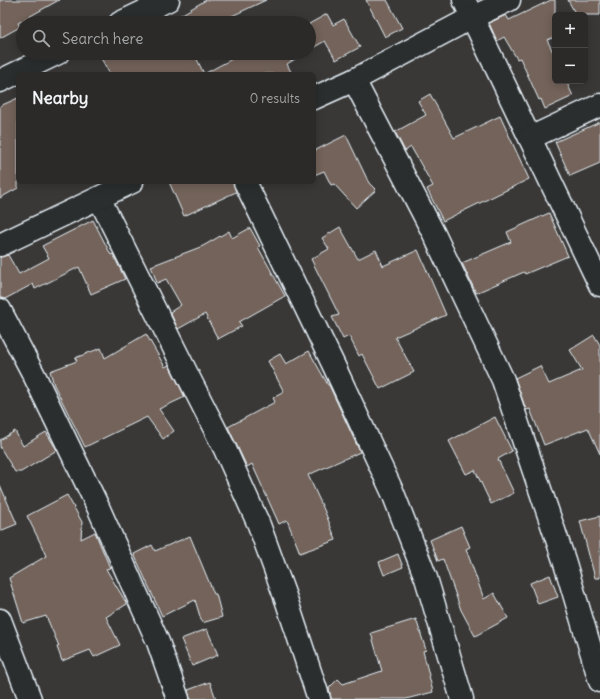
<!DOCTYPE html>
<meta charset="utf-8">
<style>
:root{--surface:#2b2a29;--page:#373635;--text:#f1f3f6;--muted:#a6a7a8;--line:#474646}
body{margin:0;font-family:Delius,sans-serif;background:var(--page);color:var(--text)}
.controls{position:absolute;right:12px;top:12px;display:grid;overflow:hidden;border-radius:6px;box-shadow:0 2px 10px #0003}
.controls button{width:36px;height:36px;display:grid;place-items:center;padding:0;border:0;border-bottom:1px solid var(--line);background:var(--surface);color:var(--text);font:20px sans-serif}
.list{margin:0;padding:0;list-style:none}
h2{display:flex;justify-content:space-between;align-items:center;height:52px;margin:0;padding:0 16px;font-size:17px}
h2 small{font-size:13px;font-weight:400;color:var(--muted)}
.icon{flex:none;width:22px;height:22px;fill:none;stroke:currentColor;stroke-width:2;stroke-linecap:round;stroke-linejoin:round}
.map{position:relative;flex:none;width:600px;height:699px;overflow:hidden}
.search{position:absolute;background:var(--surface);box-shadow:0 2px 10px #0003;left:16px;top:16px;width:300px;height:44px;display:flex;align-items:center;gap:10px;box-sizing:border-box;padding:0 14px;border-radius:22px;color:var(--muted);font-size:15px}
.panel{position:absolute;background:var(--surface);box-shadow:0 2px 10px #0003;left:16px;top:72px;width:300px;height:112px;border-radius:6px}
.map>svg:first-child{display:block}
.building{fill:#73635a;stroke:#e8f1f8}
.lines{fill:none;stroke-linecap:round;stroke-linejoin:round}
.minor-casing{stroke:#e8f1f8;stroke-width:25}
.minor{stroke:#2a2d2e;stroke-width:22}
</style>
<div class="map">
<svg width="600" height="699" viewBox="0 0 600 699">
<rect width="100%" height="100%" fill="#393837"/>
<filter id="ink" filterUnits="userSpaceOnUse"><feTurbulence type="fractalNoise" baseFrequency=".025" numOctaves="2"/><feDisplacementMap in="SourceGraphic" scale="8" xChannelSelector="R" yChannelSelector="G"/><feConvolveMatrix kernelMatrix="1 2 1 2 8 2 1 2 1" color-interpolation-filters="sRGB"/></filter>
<g filter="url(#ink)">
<g class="building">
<polygon points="0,0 59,0 18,23 20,27 0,38"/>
<polygon points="206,0 266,0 217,23 167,23"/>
<polygon points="366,0 387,0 402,28 385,37"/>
<polygon points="551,0 555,0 555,37 547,40 555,56 555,81 566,81 573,96 545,109 541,99 539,100 520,58 517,59 504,37 497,41 489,23 506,15 509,20"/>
<polygon points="568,0 600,0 600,15 576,15"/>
<polygon points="327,14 333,25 344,19 360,47 336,60 325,41 309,50 309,24"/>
<polygon points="98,53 194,53 204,74 243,53 305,53 287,64 292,74 110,74"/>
<polygon points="430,94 454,138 500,116 529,179 443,221 427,189 433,186 411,147 405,151 395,132 426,115 418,101"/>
<polygon points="18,98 18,188 0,198 0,106"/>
<polygon points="600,122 600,163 570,176 555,142"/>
<polygon points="346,135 369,183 376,190 356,208 334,184 331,185 324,171 314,175 314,151"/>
<polygon points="169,182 233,182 236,192 184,216"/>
<polygon points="549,213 568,256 525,274 524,272 476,293 462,263 511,242 507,232"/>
<polygon points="93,220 111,255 113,254 125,279 91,294 79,267 35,289 33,284 5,299 0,298 0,257 8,255 19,274 49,258 42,246"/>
<polygon points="340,227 358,259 376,250 383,266 418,250 446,315 395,337 414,372 380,389 362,354 359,356 349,336 343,339 332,317 339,315 311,259 329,249 322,238"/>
<polygon points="250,228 260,246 258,247 285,296 239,322 242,326 218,339 205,314 178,329 170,312 181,305 166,279 157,283 151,266 203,246 229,231 232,238"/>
<polygon points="146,334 165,367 169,365 185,397 159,409 174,431 163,439 147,417 85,447 54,385 50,371 77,361 75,358 101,348 105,358"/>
<polygon points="594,335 600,345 600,454 588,428 544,445 530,409 526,410 515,378 540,366 549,384 582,370 570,350"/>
<polygon points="309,351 328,385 329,385 360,452 308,475 325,512 336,540 300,553 287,520 279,524 252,464 247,467 228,427 275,402 273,398 284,392 268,361 280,354 286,364"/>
<polygon points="495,417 512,451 498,459 514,493 491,504 475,470 466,474 449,441"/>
<polygon points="15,431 23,446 46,432 57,450 21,472 15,472 0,447 0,440"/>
<polygon points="0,485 17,524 0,531"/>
<polygon points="67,495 82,522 81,539 95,532 110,568 106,569 127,604 106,617 120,645 94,657 90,650 62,661 57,647 59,646 46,616 23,623 9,578 46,556 40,542 27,516"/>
<polygon points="600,516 600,578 595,578 580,521"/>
<polygon points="461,526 470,547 466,549 484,599 494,593 508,618 475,636 461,610 443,559 438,561 430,540"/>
<polygon points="190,536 214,594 216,594 222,617 202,623 195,600 162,616 134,554 152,545 155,551"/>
<polygon points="398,554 403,567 384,575 379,562"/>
<polygon points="550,575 558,597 538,604 530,583"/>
<polygon points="416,619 426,650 423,651 433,692 406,699 331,699 329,688 338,679 343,684 382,671 371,633"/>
<polygon points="207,629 218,655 192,666 181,639"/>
<polygon points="210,682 216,699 190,699 188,690"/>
</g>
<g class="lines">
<g class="minor-casing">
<g id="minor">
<polyline points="464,0 600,285"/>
<polyline points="120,23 168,0"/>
<polyline points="354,80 434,234 503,380 564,560 600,681"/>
<polyline points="0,81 58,53"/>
<polyline points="314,98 354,80 473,17 509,0"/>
<polyline points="530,138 600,105"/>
<polyline points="245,182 334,366 393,493 426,578 462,699"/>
<polyline points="99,198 190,380 224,447 259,525 287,602 319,699"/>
<polyline points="0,245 132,182"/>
<polyline points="0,310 35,377 98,507 158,642 178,699"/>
<polyline points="0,620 30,699"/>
</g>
</g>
<use href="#minor" class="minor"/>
</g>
</g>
</svg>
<div class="controls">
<button>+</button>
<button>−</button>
</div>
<div class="search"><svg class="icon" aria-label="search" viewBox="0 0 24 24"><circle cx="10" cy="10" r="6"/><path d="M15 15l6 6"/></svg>Search here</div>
<section class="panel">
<h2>Nearby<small>0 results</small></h2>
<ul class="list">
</ul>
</section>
</div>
